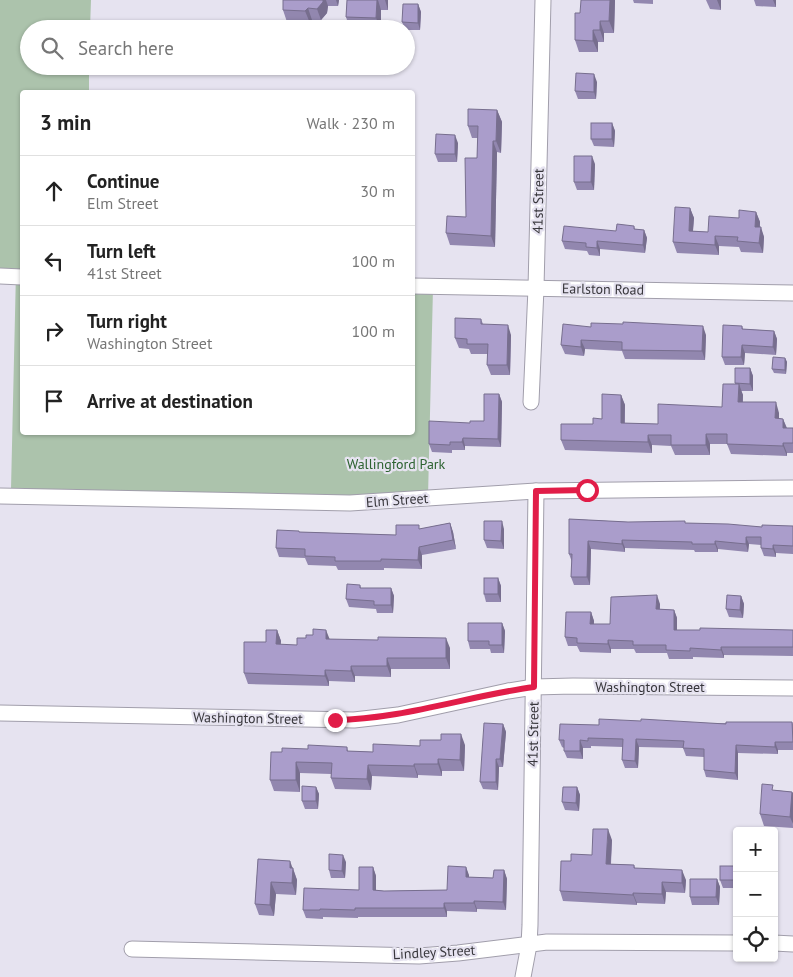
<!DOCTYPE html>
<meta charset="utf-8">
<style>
:root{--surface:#fff;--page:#f6f6f6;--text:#222;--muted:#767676;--line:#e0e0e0}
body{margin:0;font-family:"PT Sans",sans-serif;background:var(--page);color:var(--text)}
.controls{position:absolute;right:15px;bottom:15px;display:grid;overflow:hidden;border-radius:5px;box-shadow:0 1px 4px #0004}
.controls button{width:45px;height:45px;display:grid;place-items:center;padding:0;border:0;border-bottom:1px solid var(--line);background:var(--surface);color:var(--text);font:25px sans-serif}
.stop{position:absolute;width:15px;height:15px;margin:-11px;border:4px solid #e11d48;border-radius:50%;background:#fff}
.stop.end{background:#e11d48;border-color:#fff;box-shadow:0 1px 5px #0008}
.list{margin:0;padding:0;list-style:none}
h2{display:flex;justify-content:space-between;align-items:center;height:65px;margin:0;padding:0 20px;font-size:21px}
h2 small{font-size:16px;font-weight:400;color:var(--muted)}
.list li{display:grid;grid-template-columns:32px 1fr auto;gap:15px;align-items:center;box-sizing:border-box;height:70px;padding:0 20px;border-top:1px solid var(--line)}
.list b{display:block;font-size:19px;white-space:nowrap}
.list p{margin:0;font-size:16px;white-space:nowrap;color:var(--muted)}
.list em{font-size:16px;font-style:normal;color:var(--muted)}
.icon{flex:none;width:28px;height:28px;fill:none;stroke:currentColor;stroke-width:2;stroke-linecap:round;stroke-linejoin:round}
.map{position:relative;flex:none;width:793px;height:977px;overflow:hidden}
.search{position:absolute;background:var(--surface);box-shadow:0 1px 4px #0004;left:20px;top:20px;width:395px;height:55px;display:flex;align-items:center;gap:12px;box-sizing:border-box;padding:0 18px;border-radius:28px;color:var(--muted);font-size:19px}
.panel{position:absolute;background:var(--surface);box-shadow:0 1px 4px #0004;left:20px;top:90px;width:395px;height:345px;border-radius:5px}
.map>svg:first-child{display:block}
.green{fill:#acc3ac}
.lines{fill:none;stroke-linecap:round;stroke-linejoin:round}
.minor-casing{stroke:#a19eab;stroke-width:17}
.minor{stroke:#fff;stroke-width:15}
.wall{fill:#9287af}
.shaded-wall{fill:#776e8e}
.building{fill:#aa9dcb;stroke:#776e8e}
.route{stroke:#e11d48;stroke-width:6}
.labels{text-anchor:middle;stroke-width:4.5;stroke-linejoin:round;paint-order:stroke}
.street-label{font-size:14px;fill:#38373c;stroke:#e6e3f0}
.park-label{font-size:14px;fill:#2c6230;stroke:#e6e3f0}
</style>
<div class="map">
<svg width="793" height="977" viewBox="0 0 793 977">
<rect width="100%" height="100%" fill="#e6e3f0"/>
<polygon class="green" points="0,0 91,0 90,29 29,29 29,66 89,66 89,92 22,92 22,432 412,432 413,287 433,288 428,497 11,489 16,271 0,271"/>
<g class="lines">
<g class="minor-casing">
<g id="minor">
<polyline points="0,276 22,277"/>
<polyline points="412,286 793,293"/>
<polyline points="531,402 536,288 543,0"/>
<polyline points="0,496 350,503 536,491 793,488"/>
<polyline points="0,713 354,720 398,715 508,691 534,687 573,686 793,688"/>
<polyline points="774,943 793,944"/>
<polyline points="132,949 419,956 458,953 547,942 737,943"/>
<polyline points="523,977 529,945 530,925 536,491"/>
</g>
</g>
<use href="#minor" class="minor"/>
</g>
<g class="wall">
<polygon points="283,0 339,0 338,6 328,6 327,13 321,20 312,20 310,23 287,22 283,10"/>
<polygon points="347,0 388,0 388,10 381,10 381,29 350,29 346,17"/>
<polygon points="615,0 614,33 604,33 604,42 598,42 598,52 579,52 575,40 580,13"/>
<polygon points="633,0 653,0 653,4 634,3"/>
<polygon points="706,0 721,0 721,10 710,9"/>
<polygon points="754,0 776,0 776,7 756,6"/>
<polygon points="418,4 421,12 420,30 406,30 406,29 405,29 402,22"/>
<polygon points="597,82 596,99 578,99 575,91"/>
<polygon points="497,110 502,122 501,153 497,152 495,247 450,245 446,233 466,217 477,158 478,138 472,138 468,126"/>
<polygon points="612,123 615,131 614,147 594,146 591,139"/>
<polygon points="458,143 457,162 438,162 435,154"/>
<polygon points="595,164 594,190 577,190 574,182"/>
<polygon points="690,208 694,218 693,231 708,232 739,218 756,212 760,222 760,227 764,237 763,253 741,252 739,247 719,246 719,255 677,253 673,242"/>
<polygon points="634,226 635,229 644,230 647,238 645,253 600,249 600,256 589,255 587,251 565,249 562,241 616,231"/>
<polygon points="481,319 483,324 511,335 510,375 491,375 487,365 488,354 471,354 469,349 459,348 455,338"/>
<polygon points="623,324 706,335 705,360 625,359 622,351 585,349 584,356 565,354 561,345 591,327"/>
<polygon points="742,326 743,329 774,331 777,339 776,355 745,353 744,365 725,365 722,357"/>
<polygon points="785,358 787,362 786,374 774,373 772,369"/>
<polygon points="750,368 753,376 753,391 741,391 743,395 743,402 779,413 779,418 783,419 787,428 793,428 793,453 787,453 787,456 731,454 727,444 710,444 710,455 675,455 671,446 652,445 652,453 565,450 561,440 593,424 602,419 621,395 625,405 625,423 658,424 722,407 735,384 735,383"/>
<polygon points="499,394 502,402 501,447 465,446 465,450 452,450 452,453 432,452 429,444 470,423 484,421"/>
<polygon points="569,519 628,522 686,523 762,527 793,526 793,554 776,553 776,557 764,556 761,548 761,545 749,544 748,552 718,549 718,552 695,552 694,550 625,548 625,552 591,549 590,585 574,585 571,577 572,562 569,554"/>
<polygon points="450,523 453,532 456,549 422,555 422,569 384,568 384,570 338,570 336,566 308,565 305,558 279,557 276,548 299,531 299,532 396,535 420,529"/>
<polygon points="504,529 504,549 487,548 484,540"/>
<polygon points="498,578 501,586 501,602 486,602 484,594"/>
<polygon points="360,585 361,588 391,588 394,596 393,613 377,613 376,609 349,607 346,599"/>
<polygon points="741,596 744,604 743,618 729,617 726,609"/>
<polygon points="660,604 660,609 674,610 677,618 677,630 793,630 793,656 724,655 724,658 693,657 693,659 669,659 667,653 636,653 634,649 611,649 611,653 580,652 577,646 568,646 565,637 591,612 594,621 594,624 610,624"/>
<polygon points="502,623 505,631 504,653 491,653 490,649 470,649 468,641"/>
<polygon points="277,630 281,641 280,645 297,645 329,639 450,648 450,669 391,669 391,677 355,676 355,682 329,681 329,686 248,684 244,673 266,642"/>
<polygon points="792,722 793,724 793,750 778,750 778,754 738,753 738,780 706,777 704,770 704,757 686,756 683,748 639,747 638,768 625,768 622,760 623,747 591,746 591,748 583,748 583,759 567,758 564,751 564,748 562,747 559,740 599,725"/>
<polygon points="503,724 506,732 503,767 499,767 498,790 483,789 480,782"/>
<polygon points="465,745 464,771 442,771 442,776 418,775 418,778 372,776 371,790 335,789 331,778 331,774 300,773 300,792 274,791 270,780 282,752 347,747 348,751 373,752 420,746"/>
<polygon points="316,787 319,794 318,809 305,809 302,801"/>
<polygon points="577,787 580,795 579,811 565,810 562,802"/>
<polygon points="775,790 792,792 793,828 764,826 760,814"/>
<polygon points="612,840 611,864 634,865 635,868 686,880 685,893 666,892 665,904 637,903 637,905 563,901 560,891 592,855"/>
<polygon points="258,859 293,868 297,880 296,895 276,894 274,916 259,915 255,904"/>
<polygon points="346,862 345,878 331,878 329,870"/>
<polygon points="373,867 376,876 376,890 384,891 447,890 466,867 469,877 493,878 504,870 507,879 506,910 477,909 477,912 447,911 447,917 358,917 358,918 323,917 323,919 306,918 303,910 359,890"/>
<polygon points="737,872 737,888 723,888 720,880"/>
<polygon points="717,879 720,887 719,905 692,905 690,897"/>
</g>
<g class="shaded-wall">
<polygon points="323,0 326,0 328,6 327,13 321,20 317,9"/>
<polygon points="336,0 339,0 338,6"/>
<polygon points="377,0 378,0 381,10 381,29 376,18"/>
<polygon points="385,0 388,0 388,10"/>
<polygon points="610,0 615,0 614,33 609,21"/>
<polygon points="717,0 721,0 721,10"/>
<polygon points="773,0 776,0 776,7"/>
<polygon points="418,4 421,12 420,30 418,23"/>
<polygon points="308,8 312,20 310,23 305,11"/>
<polygon points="600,21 604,33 604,42 600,30"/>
<polygon points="593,30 598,42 598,52 593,41"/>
<polygon points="594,74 597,82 596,99 594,92"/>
<polygon points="497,110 502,122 501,153 496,141"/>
<polygon points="612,123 615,131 614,147 612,139"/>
<polygon points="455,135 458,143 457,162 455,154"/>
<polygon points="493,141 497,152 495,247 491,236"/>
<polygon points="592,156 595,164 594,190 591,182"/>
<polygon points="690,208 694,218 692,241 689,231"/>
<polygon points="756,212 760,222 759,237 755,227"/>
<polygon points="761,227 764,237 763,253 759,243"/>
<polygon points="644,230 647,238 645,253 643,245"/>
<polygon points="715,236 719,246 719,255 715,245"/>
<polygon points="597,241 600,249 600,256 597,248"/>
<polygon points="508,325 511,335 510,375 507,365"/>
<polygon points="703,326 706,335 705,360 702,351"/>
<polygon points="774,331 777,339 776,355 773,347"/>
<polygon points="581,340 585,349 584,356 581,347"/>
<polygon points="742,345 745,353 744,365 741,357"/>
<polygon points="785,358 787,362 786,374 785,370"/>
<polygon points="750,368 753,376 753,391 750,384"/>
<polygon points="739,384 743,395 742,412 738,402"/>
<polygon points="499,394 502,402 501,447 498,439"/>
<polygon points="621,395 625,405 624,433 621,423"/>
<polygon points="776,402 779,413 779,429 775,418"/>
<polygon points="783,419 787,429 783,428"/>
<polygon points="706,434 710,444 710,455 706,445"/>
<polygon points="648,435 652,445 652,453 648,442"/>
<polygon points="463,438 465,446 465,450 462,442"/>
<polygon points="783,443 787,453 787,456 783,446"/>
<polygon points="502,521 504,529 504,549 501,541"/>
<polygon points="450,523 453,532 456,549 453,540"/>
<polygon points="746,537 749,544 748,552 746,544"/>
<polygon points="622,540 625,548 625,552 622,544"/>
<polygon points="588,541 591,549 590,585 587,577"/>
<polygon points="715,541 718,549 718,552 715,544"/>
<polygon points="773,545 776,553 776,557 773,549"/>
<polygon points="419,547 422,555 422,569 418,560"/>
<polygon points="498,578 501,586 501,602 498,594"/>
<polygon points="391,588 394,596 393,613 391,605"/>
<polygon points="657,595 660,604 659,618 656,609"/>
<polygon points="741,596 744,604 743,618 740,610"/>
<polygon points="674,610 677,618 677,638 674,630"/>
<polygon points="591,612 594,621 593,632 590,624"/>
<polygon points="502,623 505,631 504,653 502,645"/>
<polygon points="277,630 281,641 280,655 276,644"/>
<polygon points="326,630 330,640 326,639"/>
<polygon points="446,638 450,648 450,669 446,658"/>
<polygon points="608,640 611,649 611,653 608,644"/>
<polygon points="721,647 724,655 724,658 721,650"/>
<polygon points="387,658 391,669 391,677 387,666"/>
<polygon points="351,666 355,676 355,682 351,671"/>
<polygon points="325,670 329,681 329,686 325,676"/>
<polygon points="503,724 506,732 503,767 500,759"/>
<polygon points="461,734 465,745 464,771 460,760"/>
<polygon points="636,739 639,747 638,768 635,761"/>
<polygon points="580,740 583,748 583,759 580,751"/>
<polygon points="775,742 778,750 778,754 775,747"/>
<polygon points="736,745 738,753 738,780 735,773"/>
<polygon points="438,759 442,771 442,776 438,764"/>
<polygon points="496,759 499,767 498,790 496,782"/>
<polygon points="296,762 300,773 300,792 296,780"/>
<polygon points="414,764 418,775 418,778 414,766"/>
<polygon points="368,765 372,776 371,790 367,779"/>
<polygon points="316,787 319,794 318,809 316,801"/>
<polygon points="577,787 580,795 579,811 576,803"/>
<polygon points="792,792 793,793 793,824 790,817"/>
<polygon points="608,829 612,840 610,874 606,864"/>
<polygon points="343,855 346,862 345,878 342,871"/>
<polygon points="290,861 297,880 296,895 292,883 290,868"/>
<polygon points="735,866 737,872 737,886 735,880"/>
<polygon points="373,867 376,876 376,899 373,890"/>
<polygon points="466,867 469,875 469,885 466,877"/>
<polygon points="504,870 507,879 506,910 503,902"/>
<polygon points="682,870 686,880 685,893 682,883"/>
<polygon points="717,879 720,887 719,905 716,897"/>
<polygon points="271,882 276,894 274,916 270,905"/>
<polygon points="662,882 666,892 665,904 662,894"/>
<polygon points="633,893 637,903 637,905 633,895"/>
<polygon points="474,901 477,909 477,912 474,903"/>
<polygon points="444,903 447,911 447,917 444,908"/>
</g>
<g class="building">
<polygon points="283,0 323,0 323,2 317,9 308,8 305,11 283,10"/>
<polygon points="347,0 377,0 376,18 346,17"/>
<polygon points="581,0 610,0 609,21 600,21 600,30 593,30 593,41 575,40 575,13 580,13"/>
<polygon points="403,4 418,4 418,23 402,22"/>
<polygon points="576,73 594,74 594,92 575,91"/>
<polygon points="468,109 497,110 496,141 493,141 491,236 446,233 447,216 466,217 465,158 477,158 478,126 468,126"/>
<rect x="591" y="123" width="21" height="16"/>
<polygon points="436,134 455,135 455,154 435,154"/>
<polygon points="574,156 592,156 591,182 574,182"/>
<polygon points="675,207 690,208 689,231 708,232 709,216 739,218 739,210 756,212 755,227 761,227 759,243 737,241 738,237 715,236 715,245 673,242"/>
<polygon points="617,224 634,226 634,229 644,230 643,245 597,241 597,248 586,247 586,243 562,241 564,226 616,231"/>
<polygon points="455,318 481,319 481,324 508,325 507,365 487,365 488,344 467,344 467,339 455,338"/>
<polygon points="623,322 703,326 702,351 622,350 622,342 581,340 581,347 561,345 563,324 591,327 591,323 623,324"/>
<polygon points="723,325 742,326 742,329 774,331 773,347 742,345 741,357 722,357"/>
<polygon points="773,357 785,358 785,370 772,369"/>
<polygon points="735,368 750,368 750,384 735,383"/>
<polygon points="723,384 739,384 738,402 776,402 775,418 783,419 783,428 793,428 793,443 783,443 783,446 727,444 727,434 706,434 706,445 671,445 671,435 648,435 648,442 561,440 561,424 593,424 593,418 602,419 602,394 621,395 621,423 658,424 658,404 722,407"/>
<polygon points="484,394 499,394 498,439 463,438 462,442 450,442 450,445 429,444 429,421 470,423 470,421 484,421"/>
<polygon points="569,519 628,522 685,521 685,523 728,524 762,527 762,525 793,526 793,546 773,545 773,549 761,548 761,537 746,537 746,544 715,541 715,544 692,544 692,542 622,540 622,544 588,541 587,577 571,577 572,554 569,554"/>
<polygon points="484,521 502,521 501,541 484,540"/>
<polygon points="450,523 453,540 419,547 418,560 381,559 381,561 335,561 335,557 305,556 305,549 276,548 277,530 299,531 299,532 396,535 396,525 419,525 419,529"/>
<rect x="484" y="578" width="14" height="16"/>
<polygon points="347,584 360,585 360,588 391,588 391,605 374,605 374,601 346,599"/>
<polygon points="657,595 656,609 674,610 674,630 700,630 700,628 793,630 793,647 721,647 721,650 690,648 690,651 666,650 666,645 633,645 633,641 608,640 608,644 577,643 577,638 565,637 566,612 591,612 590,624 610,624 611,597"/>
<polygon points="727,595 741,596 740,610 726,609"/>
<polygon points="468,623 502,623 502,645 489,645 489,641 468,641"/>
<polygon points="313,629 326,630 326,639 378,640 378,637 446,638 446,658 387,658 387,666 351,666 351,671 325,670 325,676 244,673 244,642 266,642 266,630 277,630 276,644 297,645 297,638 306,638 306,635 313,635"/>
<polygon points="599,719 641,721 641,719 726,724 726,722 792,722 793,742 775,742 775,747 736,745 735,773 704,770 704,749 683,748 684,741 636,739 635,761 622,760 623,739 588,738 588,741 580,740 580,751 564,751 564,740 559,740 560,724 599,725"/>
<polygon points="484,723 503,724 500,759 496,759 496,782 480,782"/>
<polygon points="441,734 461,734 460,760 438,759 438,764 414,764 414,766 368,765 367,779 331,778 332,763 296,762 296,780 270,780 271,752 282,752 282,748 308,749 308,745 347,747 347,751 373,752 373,744 420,746 420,740 441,740"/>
<polygon points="762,784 773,785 772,790 792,792 790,817 760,814"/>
<polygon points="302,786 316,787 316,801 302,801"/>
<polygon points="563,787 577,787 576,803 562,802"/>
<polygon points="593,829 608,829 606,864 634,865 634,868 682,870 682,883 662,882 662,894 633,893 633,895 560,891 561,861 571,861 571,854 592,855"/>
<polygon points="329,854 343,855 342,871 329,870"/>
<polygon points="258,859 290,861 290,868 293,868 292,883 271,882 270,905 255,904"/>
<polygon points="448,866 466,867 466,877 493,878 494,870 504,870 503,902 474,901 474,903 444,903 444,908 355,908 355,910 320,909 320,910 303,910 304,888 359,890 359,867 373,867 373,890 384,891 447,890"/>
<rect x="720" y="866" width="15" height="14"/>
<polygon points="690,879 717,879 716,897 690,897"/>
</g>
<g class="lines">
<path class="route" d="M335 720C403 719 467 696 534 687L536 491 587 490"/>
</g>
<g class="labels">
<g class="street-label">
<text transform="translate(538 201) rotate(-89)" y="5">41st Street</text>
<text transform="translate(603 289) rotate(1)" y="5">Earlston Road</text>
<text transform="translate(397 500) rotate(-4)" y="5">Elm Street</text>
<text x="650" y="692">Washington Street</text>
<text transform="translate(248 718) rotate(1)" y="5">Washington Street</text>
<text transform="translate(533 734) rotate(-89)" y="5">41st Street</text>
<text transform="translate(434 952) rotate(-3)" y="5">Lindley Street</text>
</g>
<g class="park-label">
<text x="396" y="469">Wallingford Park</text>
</g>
</g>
</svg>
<div class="controls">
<button>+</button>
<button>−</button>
<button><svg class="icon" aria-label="locate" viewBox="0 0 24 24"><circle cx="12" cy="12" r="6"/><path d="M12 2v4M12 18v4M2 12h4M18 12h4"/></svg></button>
</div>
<div class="stop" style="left:587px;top:490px"></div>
<div class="stop end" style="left:335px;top:720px"></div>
<div class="search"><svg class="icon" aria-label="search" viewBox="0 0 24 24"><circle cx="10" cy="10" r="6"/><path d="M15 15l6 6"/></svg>Search here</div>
<section class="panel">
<h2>3 min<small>Walk · 230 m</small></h2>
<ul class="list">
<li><svg class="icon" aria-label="ahead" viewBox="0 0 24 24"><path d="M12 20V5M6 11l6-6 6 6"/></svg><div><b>Continue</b><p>Elm Street</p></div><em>30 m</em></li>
<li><svg class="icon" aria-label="left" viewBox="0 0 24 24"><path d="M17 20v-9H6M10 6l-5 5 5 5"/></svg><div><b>Turn left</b><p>41st Street</p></div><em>100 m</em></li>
<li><svg class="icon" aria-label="right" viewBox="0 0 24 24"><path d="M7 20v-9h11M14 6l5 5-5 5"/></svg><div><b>Turn right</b><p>Washington Street</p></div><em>100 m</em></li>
<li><svg class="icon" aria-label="arrive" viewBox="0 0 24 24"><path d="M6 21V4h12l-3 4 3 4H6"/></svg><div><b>Arrive at destination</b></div></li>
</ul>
</section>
</div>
